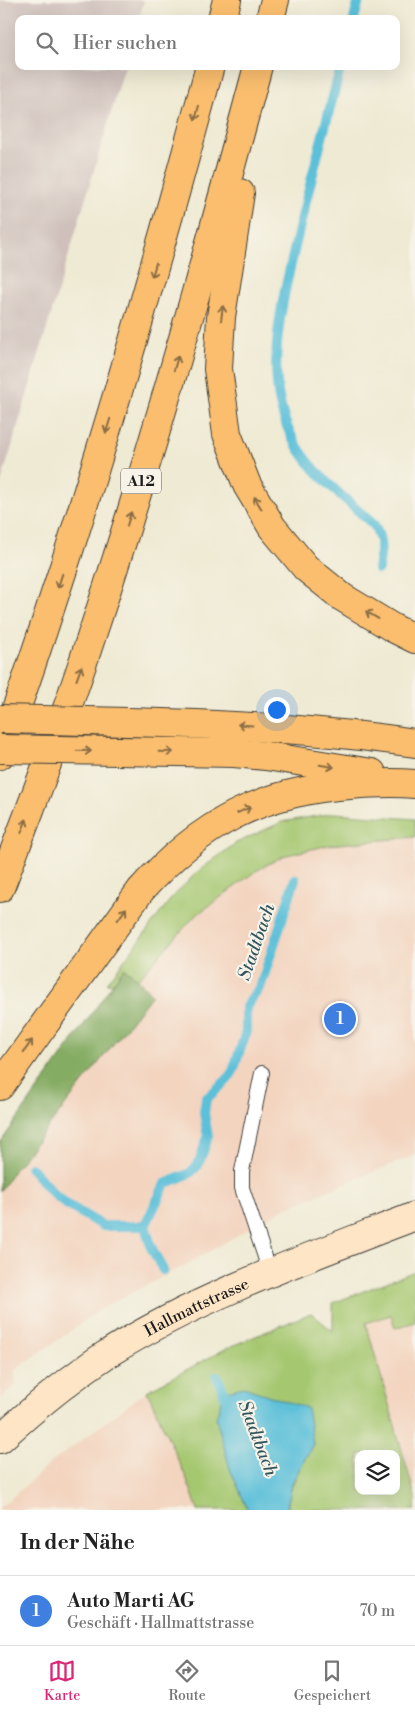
<!DOCTYPE html>
<html lang="de">
<meta charset="utf-8">
<style>
:root{--surface:#fff;--page:#f2f2f2;--text:#222;--muted:#767676;--line:#e0e0e0;--accent:#db2777}
body{margin:0;font-family:"Libre Bodoni",serif;background:var(--page);color:var(--text)}
.controls{position:absolute;right:15px;bottom:15px;display:grid;overflow:hidden;border-radius:10px;box-shadow:0 5px 20px #0002}
.controls button{width:45px;height:45px;display:grid;place-items:center;padding:0;border:0;border-bottom:1px solid var(--line);background:var(--surface);color:var(--text);font:25px sans-serif}
.you{position:absolute;left:276px;top:709px;width:18px;height:18px;margin:-12px;border:4px solid #fff;border-radius:50%;background:#1a73e8;box-shadow:0 0 0 8px #1a73e833}
.badge{display:grid;place-items:center;width:32px;height:32px;border-radius:50%;background:var(--accent);color:#fff;font-size:16px;font-weight:700}
.pin{position:absolute;translate:-50% -50%;border:2px solid #fff;box-shadow:0 1px 5px #0006}
.list{margin:0;padding:0;list-style:none}
h2{display:flex;justify-content:space-between;align-items:center;height:65px;margin:0;padding:0 20px;font-size:21px}
h2 small{font-size:16px;font-weight:400;color:var(--muted)}
.list li{display:grid;grid-template-columns:32px 1fr auto;gap:15px;align-items:center;box-sizing:border-box;height:70px;padding:0 20px;border-top:1px solid var(--line)}
.list b{display:block;font-size:19px;white-space:nowrap}
.list p{margin:0;font-size:16px;white-space:nowrap;color:var(--muted)}
.list em{font-size:16px;font-style:normal;color:var(--muted)}
.icon{flex:none;width:28px;height:28px;fill:none;stroke:currentColor;stroke-width:2;stroke-linecap:round;stroke-linejoin:round}
.map{position:relative;flex:none;width:415px;height:1510px;overflow:hidden}
.search{position:absolute;background:var(--surface);box-shadow:0 5px 20px #0002;left:15px;right:15px;top:15px;height:55px;display:flex;align-items:center;gap:12px;box-sizing:border-box;padding:0 18px;border-radius:10px;color:var(--muted);font-size:19px}
.sheet{height:135px;background:var(--surface)}
nav{display:flex;justify-content:space-around;align-items:center;box-sizing:border-box;height:70px;border-top:1px solid var(--line);background:var(--surface);font-size:14px;color:var(--muted)}
nav a{display:grid;justify-items:center;gap:2px}
nav .on{color:var(--accent)}
.map>svg:first-child{display:block}
.built{fill:#f3d4bf}
.industrial{fill:#cfc0bb}
.green{fill:#a5c770;stroke:#607246;fill-rule:evenodd}
.forest{fill:#84ac62;stroke:#50643f}
.water{fill:#5bc0d9;stroke:#3c6e7a}
.lines{fill:none;stroke-linecap:round;stroke-linejoin:round}
.stream{stroke:#5bc0d9;stroke-width:10}
.service-casing{stroke:#3c3b37;stroke-width:16}
.secondary-casing{stroke:#3c3b37;stroke-width:30}
.motorway-casing{stroke:#3c3b37;stroke-width:30}
.service{stroke:#fff;stroke-width:14}
.secondary{stroke:#fde5c5;stroke-width:28}
.motorway{stroke:#fabe6e;stroke-width:28}
.motorway-bridge-casing{stroke:#3c3b37;stroke-width:30;stroke-linecap:butt}
.motorway-bridge{stroke:#fabe6e;stroke-width:28}
.oneway{stroke:#8b6d45}
.labels{text-anchor:middle;stroke-width:4.5;stroke-linejoin:round;paint-order:stroke}
.shield{fill:#f7f3e8;stroke:#5e5c59;stroke-width:1}
.shield-label{font-size:15px;font-weight:bold;fill:#1c1c1c}
.street-label{font-size:16px;fill:#1c1c1c;stroke:#f7f3e8}
.water-label{font-size:18px;font-style:italic;fill:#32555e;stroke:#f7f3e8}
</style>
<div class="map">
<svg width="415" height="1510" viewBox="0 0 415 1510">
<rect width="100%" height="100%" fill="#f7f3e8"/>
<filter id="ink" filterUnits="userSpaceOnUse"><feTurbulence type="fractalNoise" baseFrequency=".02" numOctaves="2"/><feDisplacementMap in="SourceGraphic" scale="10" xChannelSelector="R" yChannelSelector="G"/><feConvolveMatrix kernelMatrix="1 2 1 2 8 2 1 2 1" color-interpolation-filters="sRGB"/></filter>
<filter id="wash" filterUnits="userSpaceOnUse"><feTurbulence type="fractalNoise" baseFrequency=".0096" numOctaves="4" result="noise"/><feDisplacementMap in="SourceGraphic" scale="20" xChannelSelector="R" yChannelSelector="G"/><feGaussianBlur stdDeviation="1.12" result="paint"/><feColorMatrix in="noise" values="0 0 0 0 0 0 0 0 0 0 0 0 0 0 0 0 0 1.4 0 .05"/><feComposite in="paint" operator="in"/></filter>
<g filter="url(#wash)">
<rect width="100%" height="100%" fill="#efead3"/>
<g class="built">
<polygon points="415,837 415,1155 283,1209 184,1266 104,1307 14,1371 16,1384 0,1399 0,1191 12,1173 152,995 138,979 194,917 256,871 283,856 329,845"/>
<polygon points="415,1294 415,1510 396,1454 356,1317"/>
<polygon points="147,1391 188,1482 198,1510 0,1510 0,1508 51,1463"/>
</g>
<polygon class="industrial" points="0,0 144,0 139,19 19,19 19,66 125,66 0,486"/>
<g class="green">
<polygon points="334,813 415,819 415,837 329,845 283,856 256,871 194,917 138,979 124,968 112,984 107,983 170,900 197,872 236,843 282,822"/>
<path d="M415 1271V1322L395 1328 391 1315 366 1323 415 1497V1510H288C287 1487 302 1464 313 1444L230 1469 248 1510H198L188 1482 147 1391 227 1348 311 1313 333 1331V1303ZM359 1454H396V1491H359Z"/>
</g>
<polygon class="forest" points="124,968 138,979 152,995 12,1173 0,1191 0,1143"/>
<polygon class="water" points="243,1387 307,1408 313,1444 293,1481 287,1505 288,1510 248,1510 230,1469 216,1418 224,1392"/>
<g class="lines">
<g class="stream">
<polyline points="354,19 359,0"/>
<path d="M341 66C327 119 313 171 300 225 286 288 260 371 290 433 308 471 344 497 374 525 383 540 381 553 378 569"/>
<polyline points="31,1168 52,1192 66,1204 103,1226 145,1226"/>
<polyline points="163,1270 152,1249 145,1226 165,1184 190,1173 198,1165 208,1137 204,1113 206,1099 227,1080 233,1071 246,1032 246,1007 261,985 295,879"/>
<polyline points="217,1376 228,1403"/>
</g>
</g>
</g>
<g filter="url(#ink)">
<g class="lines">
<g class="service-casing">
<polyline id="service" points="262,1073 242,1171 242,1188 270,1272"/>
</g>
<g class="secondary-casing">
<g id="secondary">
<path id="s1" d="M0 1439C34 1408 69 1379 107 1354 203 1294 310 1257 415 1216"/>
</g>
</g>
<g class="motorway-casing">
<g id="motorway">
<polyline points="222,19 227,0"/>
<polyline points="270,19 275,0"/>
<polyline points="240,193 221,317 218,369 227,434 247,485 272,527 306,568 342,597 393,628 415,639"/>
<path d="M128 722C224 724 320 729 415 743"/>
<polyline points="117,751 234,753 266,756 372,773"/>
<path d="M0 755C81 529 147 298 210 66"/>
<path d="M0 888C30 811 59 734 85 656 150 462 205 264 258 66"/>
<path d="M0 1086 141 890C200 824 261 791 350 785 372 783 393 782 415 784"/>
</g>
</g>
<use href="#service" class="service"/>
<use href="#secondary" class="secondary"/>
<use href="#motorway" class="motorway"/>
<g class="motorway-bridge-casing">
<g id="motorway-bridge">
<polyline points="0,719 128,722"/>
<polyline points="0,749 117,751"/>
</g>
</g>
<use href="#motorway-bridge" class="motorway-bridge"/>
</g>
<defs><path id="oneway-shaft" d="M-6 0H5M1.5-3L5.5 0L1.5 3" fill="none" stroke-width="1.6" stroke-linecap="round" stroke-linejoin="round" transform="scale(1.25)"/></defs>
<g class="oneway">
<use href="#oneway-shaft" transform="translate(197 113) rotate(105)"/>
<use href="#oneway-shaft" transform="translate(154 270) rotate(106)"/>
<use href="#oneway-shaft" transform="translate(222 313) rotate(-83)"/>
<use href="#oneway-shaft" transform="translate(176 363) rotate(-74)"/>
<use href="#oneway-shaft" transform="translate(108 426) rotate(107)"/>
<use href="#oneway-shaft" transform="translate(258 503) rotate(-121)"/>
<use href="#oneway-shaft" transform="translate(129 519) rotate(-73)"/>
<use href="#oneway-shaft" transform="translate(60 581) rotate(108)"/>
<use href="#oneway-shaft" transform="translate(372 615) rotate(-149)"/>
<use href="#oneway-shaft" transform="translate(79 673) rotate(-70)"/>
<use href="#oneway-shaft" transform="translate(245 725) rotate(-176)"/>
<use href="#oneway-shaft" transform="translate(84 751) rotate(1)"/>
<use href="#oneway-shaft" transform="translate(166 752) rotate(1)"/>
<use href="#oneway-shaft" transform="translate(327 766) rotate(9)"/>
<use href="#oneway-shaft" transform="translate(244 810) rotate(-24)"/>
<use href="#oneway-shaft" transform="translate(24 826) rotate(-69)"/>
<use href="#oneway-shaft" transform="translate(122 914) rotate(-54)"/>
<use href="#oneway-shaft" transform="translate(28 1046) rotate(-55)"/>
</g>
</g>
<g class="labels">
<rect class="shield" x="121" y="468.5" width="40" height="25" rx="4"/>
<g class="shield-label">
<text x="141" y="486">A12</text>
</g>
<g class="street-label">
<text dy="6" stroke="none"><textPath href="#s1" startOffset="238">Hallmattstrasse</textPath></text>
</g>
<g class="water-label">
<text transform="translate(256 942) rotate(-71)" y="6">Stadtbach</text>
<text transform="translate(258 1438) rotate(69)" y="6">Stadtbach</text>
</g>
</g>
</svg>
<div class="controls">
<button><svg class="icon" aria-label="layers" viewBox="0 0 24 24"><path d="M12 4l9 5-9 5-9-5zM3 14l9 5 9-5"/></svg></button>
</div>
<div class="you"></div>
<div class="pin badge" style="left:340px;top:1019px;background:#3f7fe0">1</div>
<div class="search"><svg class="icon" aria-label="search" viewBox="0 0 24 24"><circle cx="10" cy="10" r="6"/><path d="M15 15l6 6"/></svg>Hier suchen</div>
</div>
<section class="sheet">
<h2>In der Nähe<small></small></h2>
<ul class="list">
<li><span class="badge" style="background:#3f7fe0">1</span><div><b>Auto Marti AG</b><p>Geschäft · Hallmattstrasse</p></div><em>70 m</em></li>
</ul>
</section>
<nav>
<a class="on"><svg class="icon" aria-label="map" viewBox="0 0 24 24"><path d="M3 6l6-2 6 2 6-2v14l-6 2-6-2-6 2zM9 4v14M15 6v14"/></svg>Karte</a>
<a><svg class="icon" aria-label="directions" viewBox="0 0 24 24"><path d="M12 3l9 9-9 9-9-9zM9 14v-3h6M13 9l2 2-2 2"/></svg>Route</a>
<a><svg class="icon" aria-label="saved" viewBox="0 0 24 24"><path d="M7 4h10v16l-5-4-5 4z"/></svg>Gespeichert</a>
</nav>
